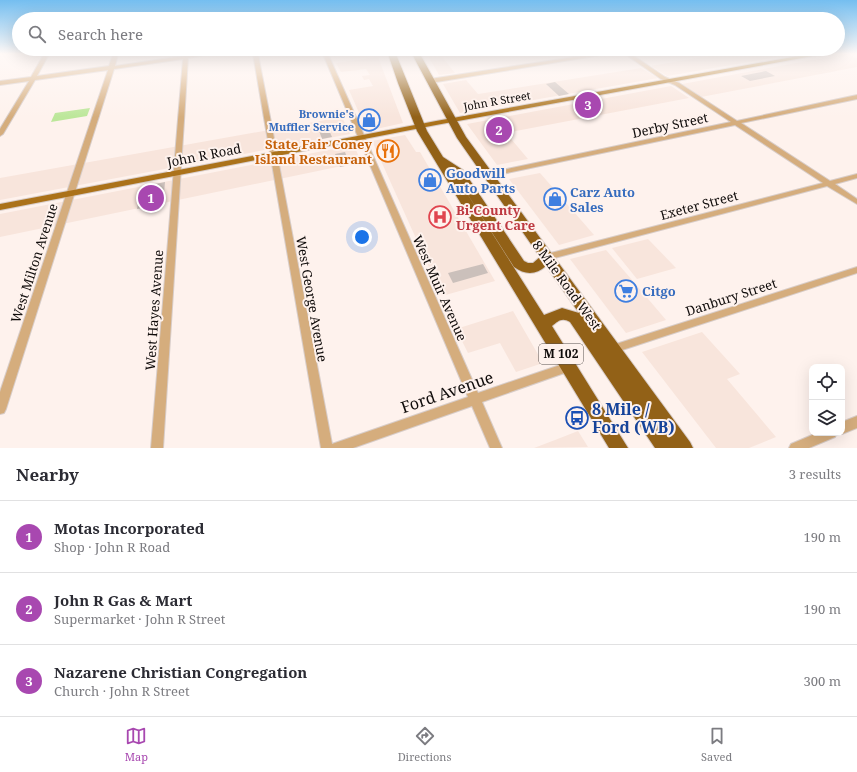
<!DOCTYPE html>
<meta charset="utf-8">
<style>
:root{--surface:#fff;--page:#f7f7f7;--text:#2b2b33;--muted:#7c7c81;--line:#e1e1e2;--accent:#a848b0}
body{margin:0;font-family:"Noto Serif",serif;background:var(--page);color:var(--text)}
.controls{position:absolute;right:12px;bottom:12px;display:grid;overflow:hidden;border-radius:8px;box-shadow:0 4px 16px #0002}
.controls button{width:36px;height:36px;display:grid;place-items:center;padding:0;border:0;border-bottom:1px solid var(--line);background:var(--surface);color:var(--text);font:20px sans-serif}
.you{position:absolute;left:362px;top:237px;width:14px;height:14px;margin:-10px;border:3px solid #fff;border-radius:50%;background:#1a73e8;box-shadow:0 0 0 6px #1a73e833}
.badge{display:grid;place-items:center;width:26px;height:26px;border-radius:50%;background:var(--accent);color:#fff;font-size:13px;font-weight:700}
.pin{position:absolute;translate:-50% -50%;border:2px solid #fff;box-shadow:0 1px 4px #0006}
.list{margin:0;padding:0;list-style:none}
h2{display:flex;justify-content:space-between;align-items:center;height:52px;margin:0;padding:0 16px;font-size:17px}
h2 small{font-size:13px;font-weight:400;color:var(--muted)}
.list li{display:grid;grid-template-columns:26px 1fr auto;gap:12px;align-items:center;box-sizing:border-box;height:72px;padding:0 16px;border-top:1px solid var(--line)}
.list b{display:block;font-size:15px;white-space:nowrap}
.list p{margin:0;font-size:13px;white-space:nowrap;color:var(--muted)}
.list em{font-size:13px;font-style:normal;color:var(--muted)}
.icon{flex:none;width:22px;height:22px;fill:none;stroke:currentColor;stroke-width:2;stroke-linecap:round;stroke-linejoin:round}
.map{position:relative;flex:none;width:857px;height:448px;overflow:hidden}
.search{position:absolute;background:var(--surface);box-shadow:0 4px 16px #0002;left:12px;right:12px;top:12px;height:44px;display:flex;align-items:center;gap:10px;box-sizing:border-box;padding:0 14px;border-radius:22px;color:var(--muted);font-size:15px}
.sheet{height:268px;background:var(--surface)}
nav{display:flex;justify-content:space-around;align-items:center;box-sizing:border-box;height:56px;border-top:1px solid var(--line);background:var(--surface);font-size:11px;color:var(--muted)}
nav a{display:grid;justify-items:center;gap:2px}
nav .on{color:var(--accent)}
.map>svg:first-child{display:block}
.built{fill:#f8e5dc}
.green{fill:#bce79a}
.building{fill:#cbc0bb}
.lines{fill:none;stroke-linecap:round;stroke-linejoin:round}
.minor-casing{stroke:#d8cdc9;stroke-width:2}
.major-casing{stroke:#d8cdc9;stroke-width:2}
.highway-casing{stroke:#d8cdc9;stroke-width:2}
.minor{fill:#d5ad7d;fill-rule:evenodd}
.major{fill:#ab721a;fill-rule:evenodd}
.highway{fill:#926117;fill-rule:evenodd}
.labels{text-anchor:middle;stroke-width:4;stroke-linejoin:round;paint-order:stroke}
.far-street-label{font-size:11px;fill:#0f0b0a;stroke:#fef2ed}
.far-shop-label{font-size:11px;font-weight:bold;fill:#366cbe;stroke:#fef2ed;text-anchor:end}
.shield{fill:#fef2ed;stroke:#57504e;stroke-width:1}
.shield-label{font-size:12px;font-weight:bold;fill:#0f0b0a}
.street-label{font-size:13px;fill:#0f0b0a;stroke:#fef2ed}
.food-label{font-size:13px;font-weight:bold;fill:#c56008;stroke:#fef2ed;text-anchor:end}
.shop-label{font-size:13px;font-weight:bold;fill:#366cbe;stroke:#fef2ed;text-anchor:start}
.health-label{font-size:13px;font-weight:bold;fill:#be3a42;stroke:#fef2ed;text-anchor:start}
.near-street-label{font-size:16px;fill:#0f0b0a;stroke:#fef2ed}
.near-transit-label{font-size:16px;font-weight:bold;fill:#164399;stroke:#fef2ed;text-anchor:start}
</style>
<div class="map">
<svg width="857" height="448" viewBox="0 0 857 448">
<rect width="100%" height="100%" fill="#fef2ed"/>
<g class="built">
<polygon points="427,54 440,54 455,73 439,75"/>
<polygon points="720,54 795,54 667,76 651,66"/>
<polygon points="846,54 857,58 857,67 701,97 682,84"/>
<polygon points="378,57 403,123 367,131 349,90 373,86 369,79 364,80 362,76 370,75 366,69 341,72 336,63"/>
<polygon points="641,68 658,78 460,113 443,84 466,80 478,94"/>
<polygon points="671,86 689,98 506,133 528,159 497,165 467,124"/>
<polygon points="342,117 350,134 0,200 0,178"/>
<polygon points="405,135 416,152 420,152 495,281 442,296 372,141"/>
<polygon points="354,145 361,162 0,237 0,214"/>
<polygon points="540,173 594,235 559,245 509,179"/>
<polygon points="648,239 676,268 637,279 612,248"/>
<polygon points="606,250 632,280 666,320 626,333 570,259"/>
<polygon points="513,311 543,363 516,372 500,343 468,353 456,329"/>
<polygon points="702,332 740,374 727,379 776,437 749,448 716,448 642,352"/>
<polygon points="578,431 588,447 534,448 555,440"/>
</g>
<polygon class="green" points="90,108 87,116 51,122 55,113"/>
<g class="building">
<polygon points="766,71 775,76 750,81 741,76"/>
<polygon points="555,82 569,94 559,96 546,84"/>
<polygon points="326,123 332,137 322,139 317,125"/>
<polygon points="393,146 397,154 384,157 380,148"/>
<polygon points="345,152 350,165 340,167 335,154"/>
<polygon points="165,182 163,204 137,209 141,187"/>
<polygon points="483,264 488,273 453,283 448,273"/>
</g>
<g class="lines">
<g class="minor-casing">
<g id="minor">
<polygon points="44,54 49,54 37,76 109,66 113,54 118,54 115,66 183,56 184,54 188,54 188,55 211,54 188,58 163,448 151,448 183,59 114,69 6,409 4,413 0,414 0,392 108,70 35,80 3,134 0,136 0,129 29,81 0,85 0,81 31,77"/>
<polygon points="253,54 258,54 332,444 468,397 323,54 328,54 478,393 569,362 573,364 574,367 573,370 482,402 502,448 490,448 472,406 353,448 321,448"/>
<polygon points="594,54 607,54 430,83 427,81 430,79"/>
<polygon points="625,54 631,54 665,77 679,83 737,121 857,95 857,99 741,123 830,181 857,174 857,178 835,184 857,199 857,204 827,186 547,260 544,259 543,257 544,255 547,254 823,183 735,125 488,177 485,177 484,175 485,173 488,173 731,122 675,85 661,79"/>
<polygon points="857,267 857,273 613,353 609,352 608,349 609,346 613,345"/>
<polygon points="857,416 857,428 842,434 840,433 842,433 842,422"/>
<polygon points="817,433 837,433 835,437 809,448 789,448 791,444"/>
</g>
</g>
<g class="major-casing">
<polygon id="major" points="809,54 824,54 436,125 0,210 0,204 436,121"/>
</g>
<g class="highway-casing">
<path id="highway" d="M388 54H396L427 131 443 157 463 170 524 261 528 263H533L540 257 457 138 412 54H420L466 137 690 442 693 448H655L570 322C562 317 558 321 552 326L628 448H609L417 131 398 83ZM454 173 514 267C525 275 536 275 546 266L579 313 562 308 544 315Z"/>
</g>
<use href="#minor" class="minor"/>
<use href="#major" class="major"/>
<use href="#highway" class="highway"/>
</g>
<linearGradient id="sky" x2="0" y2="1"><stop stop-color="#74bef0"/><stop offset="0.46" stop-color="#fff9f7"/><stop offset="1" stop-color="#fff9f7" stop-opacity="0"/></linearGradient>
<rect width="857" height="117" fill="url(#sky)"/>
<defs>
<g id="shop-ring" transform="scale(1.15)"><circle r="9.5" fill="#fef2ed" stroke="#3f7fe0" stroke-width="1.5"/><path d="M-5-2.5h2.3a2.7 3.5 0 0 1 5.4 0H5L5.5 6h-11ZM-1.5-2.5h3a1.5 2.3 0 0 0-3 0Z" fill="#3f7fe0"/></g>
<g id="restaurant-ring" transform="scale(1.15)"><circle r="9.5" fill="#fef2ed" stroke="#e8710a" stroke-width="1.5"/><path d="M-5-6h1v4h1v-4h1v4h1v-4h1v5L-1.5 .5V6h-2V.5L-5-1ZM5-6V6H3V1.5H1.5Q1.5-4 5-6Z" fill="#e8710a"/></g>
<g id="hospital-ring" transform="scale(1.15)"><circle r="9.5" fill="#fef2ed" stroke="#e0444e" stroke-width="1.5"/><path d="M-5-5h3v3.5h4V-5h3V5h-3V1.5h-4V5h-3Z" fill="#e0444e"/></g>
<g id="supermarket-ring" transform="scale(1.15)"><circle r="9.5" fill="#fef2ed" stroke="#3f7fe0" stroke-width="1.5"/><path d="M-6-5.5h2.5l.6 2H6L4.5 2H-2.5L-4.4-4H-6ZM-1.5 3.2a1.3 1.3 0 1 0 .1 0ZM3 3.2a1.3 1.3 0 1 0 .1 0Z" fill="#3f7fe0"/></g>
<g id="bus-ring" transform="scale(1.15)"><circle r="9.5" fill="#fef2ed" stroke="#1a4fb4" stroke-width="1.5"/><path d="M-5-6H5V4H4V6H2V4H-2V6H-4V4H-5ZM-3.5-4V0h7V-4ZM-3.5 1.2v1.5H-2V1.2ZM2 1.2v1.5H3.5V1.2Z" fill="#1a4fb4"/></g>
</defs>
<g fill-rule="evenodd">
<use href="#shop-ring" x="369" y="120"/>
<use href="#restaurant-ring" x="388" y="151"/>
<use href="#shop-ring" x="430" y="180"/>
<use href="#shop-ring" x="555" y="199"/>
<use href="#hospital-ring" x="440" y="217"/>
<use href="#supermarket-ring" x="626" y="291"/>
<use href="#bus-ring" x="577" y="418"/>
</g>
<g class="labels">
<g class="far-street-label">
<text transform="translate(497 101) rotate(-10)" y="4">John R Street</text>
</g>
<g class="far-shop-label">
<text x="354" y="118">Brownie's<tspan x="354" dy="13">Muffler Service</tspan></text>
</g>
<rect class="shield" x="539" y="344" width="44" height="20" rx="3"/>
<g class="shield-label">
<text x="561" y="358">M 102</text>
</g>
<g class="street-label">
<text transform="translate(670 125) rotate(-12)" y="5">Derby Street</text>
<text transform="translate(204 155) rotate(-11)" y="5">John R Road</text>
<text transform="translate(699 205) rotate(-15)" y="5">Exeter Street</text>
<text transform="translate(34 263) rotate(-72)" y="5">West Milton Avenue</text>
<text transform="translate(567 285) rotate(54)" y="5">8 Mile Road West</text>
<text transform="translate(440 288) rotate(66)" y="5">West Muir Avenue</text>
<text transform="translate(731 297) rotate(-18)" y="5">Danbury Street</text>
<text transform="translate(312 299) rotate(80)" y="5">West George Avenue</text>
<text transform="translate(154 310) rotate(-86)" y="5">West Hayes Avenue</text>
</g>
<g class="food-label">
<text x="372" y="149">State Fair Coney<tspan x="372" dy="15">Island Restaurant</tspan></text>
</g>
<g class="shop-label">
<text x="446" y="178">Goodwill<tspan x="446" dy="15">Auto Parts</tspan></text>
<text x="570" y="197">Carz Auto<tspan x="570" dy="15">Sales</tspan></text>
<text x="642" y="296">Citgo</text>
</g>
<g class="health-label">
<text x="456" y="215">Bi-County<tspan x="456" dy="15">Urgent Care</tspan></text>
</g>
<g class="near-street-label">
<text transform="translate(447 392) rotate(-19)" y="6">Ford Avenue</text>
</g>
<g class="near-transit-label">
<text x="592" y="415">8 Mile /<tspan x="592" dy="18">Ford (WB)</tspan></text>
</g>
</g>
</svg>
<div class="controls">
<button><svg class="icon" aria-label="locate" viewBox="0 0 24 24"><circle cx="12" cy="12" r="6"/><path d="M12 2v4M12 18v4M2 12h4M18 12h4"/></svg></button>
<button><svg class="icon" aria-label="layers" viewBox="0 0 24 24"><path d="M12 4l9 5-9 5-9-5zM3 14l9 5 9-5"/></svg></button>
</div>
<div class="you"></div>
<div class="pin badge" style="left:151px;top:198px">1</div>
<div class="pin badge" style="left:499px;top:130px">2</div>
<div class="pin badge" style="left:588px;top:105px">3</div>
<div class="search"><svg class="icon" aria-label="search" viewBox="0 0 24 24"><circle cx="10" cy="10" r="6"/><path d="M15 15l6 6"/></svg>Search here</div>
</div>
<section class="sheet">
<h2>Nearby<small>3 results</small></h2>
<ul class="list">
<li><span class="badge">1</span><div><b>Motas Incorporated</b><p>Shop · John R Road</p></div><em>190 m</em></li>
<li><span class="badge">2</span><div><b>John R Gas &amp; Mart</b><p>Supermarket · John R Street</p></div><em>190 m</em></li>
<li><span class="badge">3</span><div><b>Nazarene Christian Congregation</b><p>Church · John R Street</p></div><em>300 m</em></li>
</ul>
</section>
<nav>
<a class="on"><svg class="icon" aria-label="map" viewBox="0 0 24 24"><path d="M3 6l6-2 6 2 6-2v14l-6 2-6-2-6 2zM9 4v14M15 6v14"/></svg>Map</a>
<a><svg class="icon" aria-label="directions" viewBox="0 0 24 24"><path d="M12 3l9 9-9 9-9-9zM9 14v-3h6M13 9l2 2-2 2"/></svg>Directions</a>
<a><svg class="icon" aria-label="saved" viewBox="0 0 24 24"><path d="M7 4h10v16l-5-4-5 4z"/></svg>Saved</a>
</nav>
